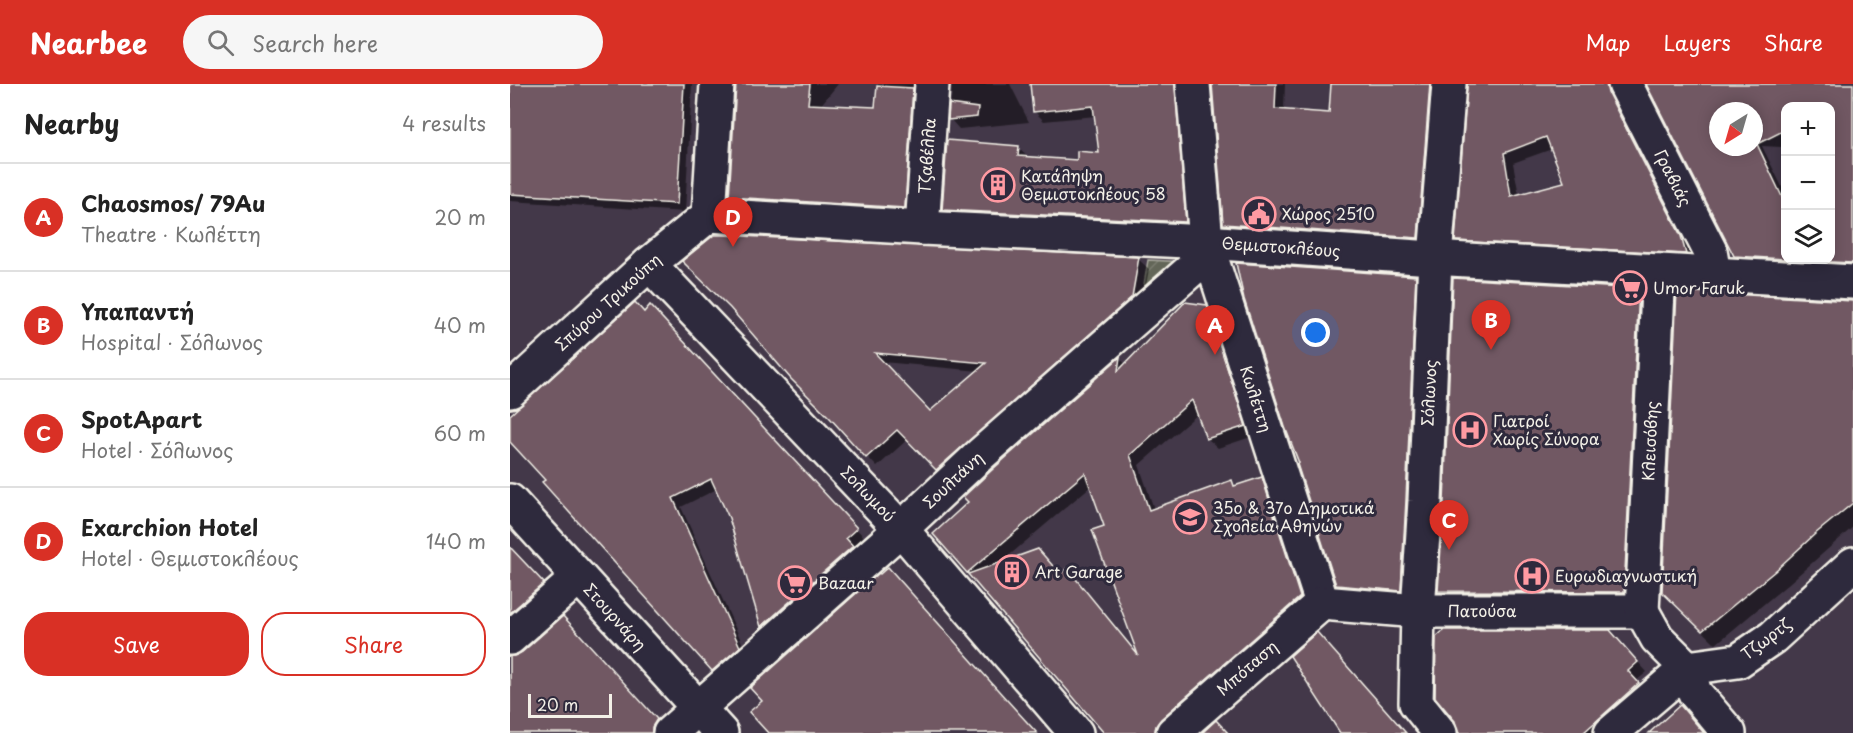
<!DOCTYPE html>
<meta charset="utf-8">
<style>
:root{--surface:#fff;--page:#f6f6f6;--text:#222;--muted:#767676;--line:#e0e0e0;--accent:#d93025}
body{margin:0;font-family:"Playpen Sans",sans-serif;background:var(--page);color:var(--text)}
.controls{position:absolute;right:18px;top:18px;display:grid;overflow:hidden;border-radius:12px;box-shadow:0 3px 15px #0003}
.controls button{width:54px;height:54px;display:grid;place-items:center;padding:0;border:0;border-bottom:2px solid var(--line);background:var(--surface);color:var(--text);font:30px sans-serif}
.compass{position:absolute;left:1199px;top:18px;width:54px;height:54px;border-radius:50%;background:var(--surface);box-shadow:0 3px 15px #0003;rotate:217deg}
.scale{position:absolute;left:18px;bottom:15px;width:84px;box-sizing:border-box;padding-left:6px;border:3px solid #f4f1e8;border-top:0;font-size:16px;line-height:21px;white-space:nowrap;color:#f4f1e8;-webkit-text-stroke:4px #2f2a3d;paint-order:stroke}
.you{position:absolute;left:806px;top:249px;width:21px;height:21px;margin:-15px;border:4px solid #fff;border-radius:50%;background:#1a73e8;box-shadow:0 0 0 9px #1a73e833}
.badge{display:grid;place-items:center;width:39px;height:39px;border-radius:50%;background:var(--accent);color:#fff;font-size:20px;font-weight:700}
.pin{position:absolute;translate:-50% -50px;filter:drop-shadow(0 2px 3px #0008)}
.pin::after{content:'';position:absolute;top:32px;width:21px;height:18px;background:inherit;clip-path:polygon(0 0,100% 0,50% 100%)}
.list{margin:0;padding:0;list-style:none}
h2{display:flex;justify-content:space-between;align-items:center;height:78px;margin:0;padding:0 24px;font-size:26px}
h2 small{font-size:20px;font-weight:400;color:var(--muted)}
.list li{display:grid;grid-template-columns:39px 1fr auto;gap:18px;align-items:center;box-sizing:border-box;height:108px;padding:0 24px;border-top:2px solid var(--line)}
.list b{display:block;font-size:22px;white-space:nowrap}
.list p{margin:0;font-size:20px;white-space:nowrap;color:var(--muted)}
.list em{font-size:20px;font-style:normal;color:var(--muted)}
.actions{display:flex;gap:12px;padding:18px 24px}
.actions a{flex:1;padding:14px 0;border:2px solid var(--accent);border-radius:24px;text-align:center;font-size:21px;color:var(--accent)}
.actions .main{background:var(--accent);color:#fff}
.icon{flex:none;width:33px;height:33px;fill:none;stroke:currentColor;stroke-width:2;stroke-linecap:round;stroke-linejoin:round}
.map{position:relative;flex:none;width:1343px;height:649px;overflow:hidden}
header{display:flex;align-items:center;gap:36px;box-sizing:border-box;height:84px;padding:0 30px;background:var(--accent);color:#fff}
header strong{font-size:28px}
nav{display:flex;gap:33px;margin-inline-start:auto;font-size:21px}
.search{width:420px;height:54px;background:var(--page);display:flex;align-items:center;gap:15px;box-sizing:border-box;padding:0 21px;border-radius:33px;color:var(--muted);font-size:22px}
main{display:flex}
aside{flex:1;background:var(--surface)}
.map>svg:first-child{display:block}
.garden{fill:url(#garden-furrows);stroke:#acaca0;stroke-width:1.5}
.shadow{fill:#0007;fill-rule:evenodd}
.building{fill:#715964;stroke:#f4f1e8;stroke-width:1.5;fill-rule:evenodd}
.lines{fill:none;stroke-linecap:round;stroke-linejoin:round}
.minor-casing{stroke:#f4f1e8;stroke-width:38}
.major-casing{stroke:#f4f1e8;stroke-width:38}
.minor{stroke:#2f2a3d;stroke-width:33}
.major{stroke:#2f2a3d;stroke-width:33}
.labels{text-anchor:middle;stroke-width:6;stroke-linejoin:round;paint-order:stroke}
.street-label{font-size:16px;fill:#f4f1e8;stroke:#2f2a3d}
.poi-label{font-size:16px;fill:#f4f1e8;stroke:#2f2a3d;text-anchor:start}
</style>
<header>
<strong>Nearbee</strong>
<div class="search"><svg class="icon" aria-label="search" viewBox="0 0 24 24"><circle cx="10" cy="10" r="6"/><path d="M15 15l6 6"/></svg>Search here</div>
<nav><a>Map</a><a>Layers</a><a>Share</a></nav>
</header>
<main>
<aside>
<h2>Nearby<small>4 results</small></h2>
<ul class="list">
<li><span class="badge">A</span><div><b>Chaosmos/ 79Au</b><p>Theatre · Κωλέττη</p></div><em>20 m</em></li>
<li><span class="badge">B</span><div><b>Υπαπαντή</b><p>Hospital · Σόλωνος</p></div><em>40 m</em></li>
<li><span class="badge">C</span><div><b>SpotApart</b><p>Hotel · Σόλωνος</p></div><em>60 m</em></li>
<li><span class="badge">D</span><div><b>Exarchion Hotel</b><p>Hotel · Θεμιστοκλέους</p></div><em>140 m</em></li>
</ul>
<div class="actions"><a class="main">Save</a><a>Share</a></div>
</aside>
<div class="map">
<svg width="1343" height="649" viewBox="0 0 1343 649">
<defs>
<pattern id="garden-furrows" width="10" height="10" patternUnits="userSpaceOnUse" patternTransform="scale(1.5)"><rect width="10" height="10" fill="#636658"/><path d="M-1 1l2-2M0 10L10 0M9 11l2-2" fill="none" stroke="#7a7c70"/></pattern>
</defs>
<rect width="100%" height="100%" fill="#433849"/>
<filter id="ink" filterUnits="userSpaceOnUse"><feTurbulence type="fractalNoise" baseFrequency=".0167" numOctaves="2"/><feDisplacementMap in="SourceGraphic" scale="12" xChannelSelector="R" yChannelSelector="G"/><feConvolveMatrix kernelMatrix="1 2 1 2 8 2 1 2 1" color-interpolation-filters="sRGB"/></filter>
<g filter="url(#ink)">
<polygon class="garden" points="638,176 676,178 631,219"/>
<g class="shadow">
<polygon points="0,0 182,0 175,128 0,117"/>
<polygon points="227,0 328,0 310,22 367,25 368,0 415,0 403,133 230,122 220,113"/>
<polygon points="442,0 500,0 519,38 449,45 440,35"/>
<polygon points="521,0 677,0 685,148 444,136 434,126 508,64 519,74 568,78 591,70 586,32 534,37 524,27"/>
<path d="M703 0H775L774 27 917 36 927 46 917 163 725 150 715 140ZM915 43H918L909 162H906Z"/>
<polygon points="843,0 933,0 930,13"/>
<path d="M959 0H1109L1181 163 1185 179 957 166 947 156ZM1042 65 1056 99 1009 111 1003 79Z"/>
<path d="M1138 0H1343V189L1236 182 1225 172ZM1276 22H1320V176H1276V111L1252 62 1271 63 1276 61ZM1208 27H1244V63H1208Z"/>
<path d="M628 175 639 185 632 224 438 395 398 355 367 383 246 253ZM373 278 469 287 420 329Z"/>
<polygon points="905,193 914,202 899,515 837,510 827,501 791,380"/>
<polygon points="1129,206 1138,216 1123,517 939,516 930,507"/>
<polygon points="1343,218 1343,443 1278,500 1206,560 1153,508"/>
<path d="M696 223 706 233 744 352 708 364 698 355 689 329 629 381 644 425 721 398 726 403 751 394 761 404 799 523 657 649H596L425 450 460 418 484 386 610 275 616 280ZM581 402 596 443 630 573 567 496 489 480Z"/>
<polygon points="134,229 149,232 355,454 344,464 351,472 261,551 253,543 220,434 207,405 171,423 238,572 212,595 0,356 0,333"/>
<polygon points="0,465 41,508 0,544"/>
<polygon points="61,543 155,645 152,649 0,649 0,574 5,574"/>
<polygon points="1110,558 1137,588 1126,597 1138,610 1093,649 950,649"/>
</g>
<g class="building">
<polygon points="0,0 174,0 167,120 0,110"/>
<polygon points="226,0 300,0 298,20 365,23 367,2 403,4 395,124 219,113"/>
<polygon points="520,0 665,0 676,138 432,126 437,56 509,62 508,72 567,76 567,67 589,69 583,22 523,28"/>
<polygon points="702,0 766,0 765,25 819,29 821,0 920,0 908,154 713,140"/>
<path d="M957 0H1096L1098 9 1171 152 1176 170 945 157ZM1036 53 1054 98 1001 112 994 69Z"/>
<path d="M1136 0H1343V179L1278 176H1320V22H1275V46L1247 60 1275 119V175L1224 172ZM1208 27H1244V63H1208Z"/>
<polygon points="439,20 468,24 467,33 438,36"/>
<path d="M204 151H212L629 173 622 213 426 386 387 346 356 374 320 334 281 295 220 224 172 177ZM365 269 476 279 420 327Z"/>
<polygon points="726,179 906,192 896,416 891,507 826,501 787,380 789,379 775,343 734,215"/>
<polygon points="943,194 1129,205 1114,508 928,507 934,418"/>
<polygon points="1167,207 1343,217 1343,419 1305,450 1265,487 1192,547 1152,508"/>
<polygon points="125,218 134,228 140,221 347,444 336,454 343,462 251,543 219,434 201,395 163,414 230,563 202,587 32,398 35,396 0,358 0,331"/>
<polygon points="675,218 697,221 736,342 696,355 682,316 620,371 639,426 722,396 724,402 752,393 790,513 651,635 646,642 645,649 594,649 458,490 528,465 550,490 557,484 628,571 582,446 594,442 575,389 457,489 423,450 458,418 453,413 483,385 610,273 608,287"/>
<polygon points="0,463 34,499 0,529"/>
<polygon points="378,483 496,615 527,649 258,649 239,628 252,617 240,604 369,489 370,490"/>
<polygon points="53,532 147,635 142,643 142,649 0,649 0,572 4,572 12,568"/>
<polygon points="934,546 1100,546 1128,578 1118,587 1129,599 1073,649 948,649 945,637 925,613 926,553"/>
<polygon points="807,548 874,624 896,649 830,649 780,572"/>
<polygon points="1170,621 1194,649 1139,649"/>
<polygon points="706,636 718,649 692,649"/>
</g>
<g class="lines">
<g class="minor-casing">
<g id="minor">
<polyline points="683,0 696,158 812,519"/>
<polyline points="1115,0 1200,167 1204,190"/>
<polyline points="199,131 412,144 696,158 922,174 1343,198"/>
<polyline points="199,131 207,0"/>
<polyline points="412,144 422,0"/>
<polyline points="139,180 391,445 566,649"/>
<polyline points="0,307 139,180 199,131"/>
<polyline points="0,417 211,649"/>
<polyline points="812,519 908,527 1132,527"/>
<polyline points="1132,527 1149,187"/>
<polyline points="1132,527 1147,554 1177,584 1185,609 1219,649"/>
<polyline points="0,554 69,493"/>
<polyline points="160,649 391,445 470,371 699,170"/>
<polyline points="663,649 812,519"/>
<polyline points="1101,649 1177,584 1228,577 1263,553 1343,480"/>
</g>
</g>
<g class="major-casing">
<polyline id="major" points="930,649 906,619 908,527 915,417 925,174 939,0"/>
</g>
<use href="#minor" class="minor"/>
<use href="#major" class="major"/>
</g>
</g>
<defs>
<g id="building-ring" transform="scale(1.725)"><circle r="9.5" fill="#2f2a3d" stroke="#ff9aa2" stroke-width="1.5"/><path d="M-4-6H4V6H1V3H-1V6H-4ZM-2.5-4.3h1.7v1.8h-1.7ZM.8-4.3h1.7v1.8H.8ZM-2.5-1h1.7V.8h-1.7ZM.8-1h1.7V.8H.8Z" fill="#ff9aa2"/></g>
<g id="civic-ring" transform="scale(1.725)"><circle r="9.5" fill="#2f2a3d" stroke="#ff9aa2" stroke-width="1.5"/><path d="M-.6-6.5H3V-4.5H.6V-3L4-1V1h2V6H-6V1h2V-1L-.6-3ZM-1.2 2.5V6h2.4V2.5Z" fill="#ff9aa2"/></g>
<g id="supermarket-ring" transform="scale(1.725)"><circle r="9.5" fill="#2f2a3d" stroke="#ff9aa2" stroke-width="1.5"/><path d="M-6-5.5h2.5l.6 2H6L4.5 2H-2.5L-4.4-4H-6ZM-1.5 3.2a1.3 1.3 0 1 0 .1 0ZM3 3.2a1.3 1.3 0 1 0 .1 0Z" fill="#ff9aa2"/></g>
<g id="hospital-ring" transform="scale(1.725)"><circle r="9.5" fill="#2f2a3d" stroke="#ff9aa2" stroke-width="1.5"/><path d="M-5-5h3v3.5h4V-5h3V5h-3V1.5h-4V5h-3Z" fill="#ff9aa2"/></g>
<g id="school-ring" transform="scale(1.725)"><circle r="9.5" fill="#2f2a3d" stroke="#ff9aa2" stroke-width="1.5"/><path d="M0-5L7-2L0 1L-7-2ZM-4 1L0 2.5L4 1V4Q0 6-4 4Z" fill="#ff9aa2"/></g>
</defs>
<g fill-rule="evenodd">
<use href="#building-ring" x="488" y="101"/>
<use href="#civic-ring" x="749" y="130"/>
<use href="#supermarket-ring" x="1120" y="204"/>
<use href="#hospital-ring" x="960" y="346"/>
<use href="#school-ring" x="680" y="433"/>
<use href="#building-ring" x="502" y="488"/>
<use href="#hospital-ring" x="1022" y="492"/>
<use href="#supermarket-ring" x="285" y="499"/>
</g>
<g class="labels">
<g class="street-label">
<text transform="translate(417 72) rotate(-86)" y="6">Τζαβέλλα</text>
<text transform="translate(1163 94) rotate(63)" y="6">Γραβιάς</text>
<text transform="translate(771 163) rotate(4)" y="6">Θεμιστοκλέους</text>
<text transform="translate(98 218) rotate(-42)" y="6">Σπύρου Τρικούπη</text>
<text transform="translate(919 309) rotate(-87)" y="6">Σόλωνος</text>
<text transform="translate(746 315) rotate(72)" y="6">Κωλέττη</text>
<text transform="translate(1140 357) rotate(-87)" y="6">Κλεισόβης</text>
<text transform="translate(443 396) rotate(-43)" y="6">Σουλτάνη</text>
<text transform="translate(358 410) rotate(46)" y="6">Σολωμού</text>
<text x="972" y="533">Πατούσα</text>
<text transform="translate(105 533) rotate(48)" y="6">Στουρνάρη</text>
<text transform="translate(1256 555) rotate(-37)" y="6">Τζωρτζ</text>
<text transform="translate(737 584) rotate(-41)" y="6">Μπόταση</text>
</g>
<g class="poi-label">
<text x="511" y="98">Κατάληψη<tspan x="511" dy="18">Θεμιστοκλέους 58</tspan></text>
<text x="772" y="136">Χώρος 2510</text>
<text x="1143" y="210">Umor Faruk</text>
<text x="983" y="343">Γιατροί<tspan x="983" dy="18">Χωρίς Σύνορα</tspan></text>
<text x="703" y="430">35ο &amp; 37ο Δημοτικά<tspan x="703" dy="18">Σχολεία Αθηνών</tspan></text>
<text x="525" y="494">Art Garage</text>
<text x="1045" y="498">Ευρωδιαγνωστική</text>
<text x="308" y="505">Bazaar</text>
</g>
</g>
</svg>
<div class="controls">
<button>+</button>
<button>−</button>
<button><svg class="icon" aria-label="layers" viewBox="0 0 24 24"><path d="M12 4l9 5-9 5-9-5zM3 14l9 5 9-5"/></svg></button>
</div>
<svg class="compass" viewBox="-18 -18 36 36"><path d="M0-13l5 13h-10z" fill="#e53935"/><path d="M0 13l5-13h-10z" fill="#767676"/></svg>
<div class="scale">20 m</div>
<div class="you"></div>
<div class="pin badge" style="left:705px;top:271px">A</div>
<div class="pin badge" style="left:981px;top:266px">B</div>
<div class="pin badge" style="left:939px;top:466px">C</div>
<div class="pin badge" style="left:223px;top:163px">D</div>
</div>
</main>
